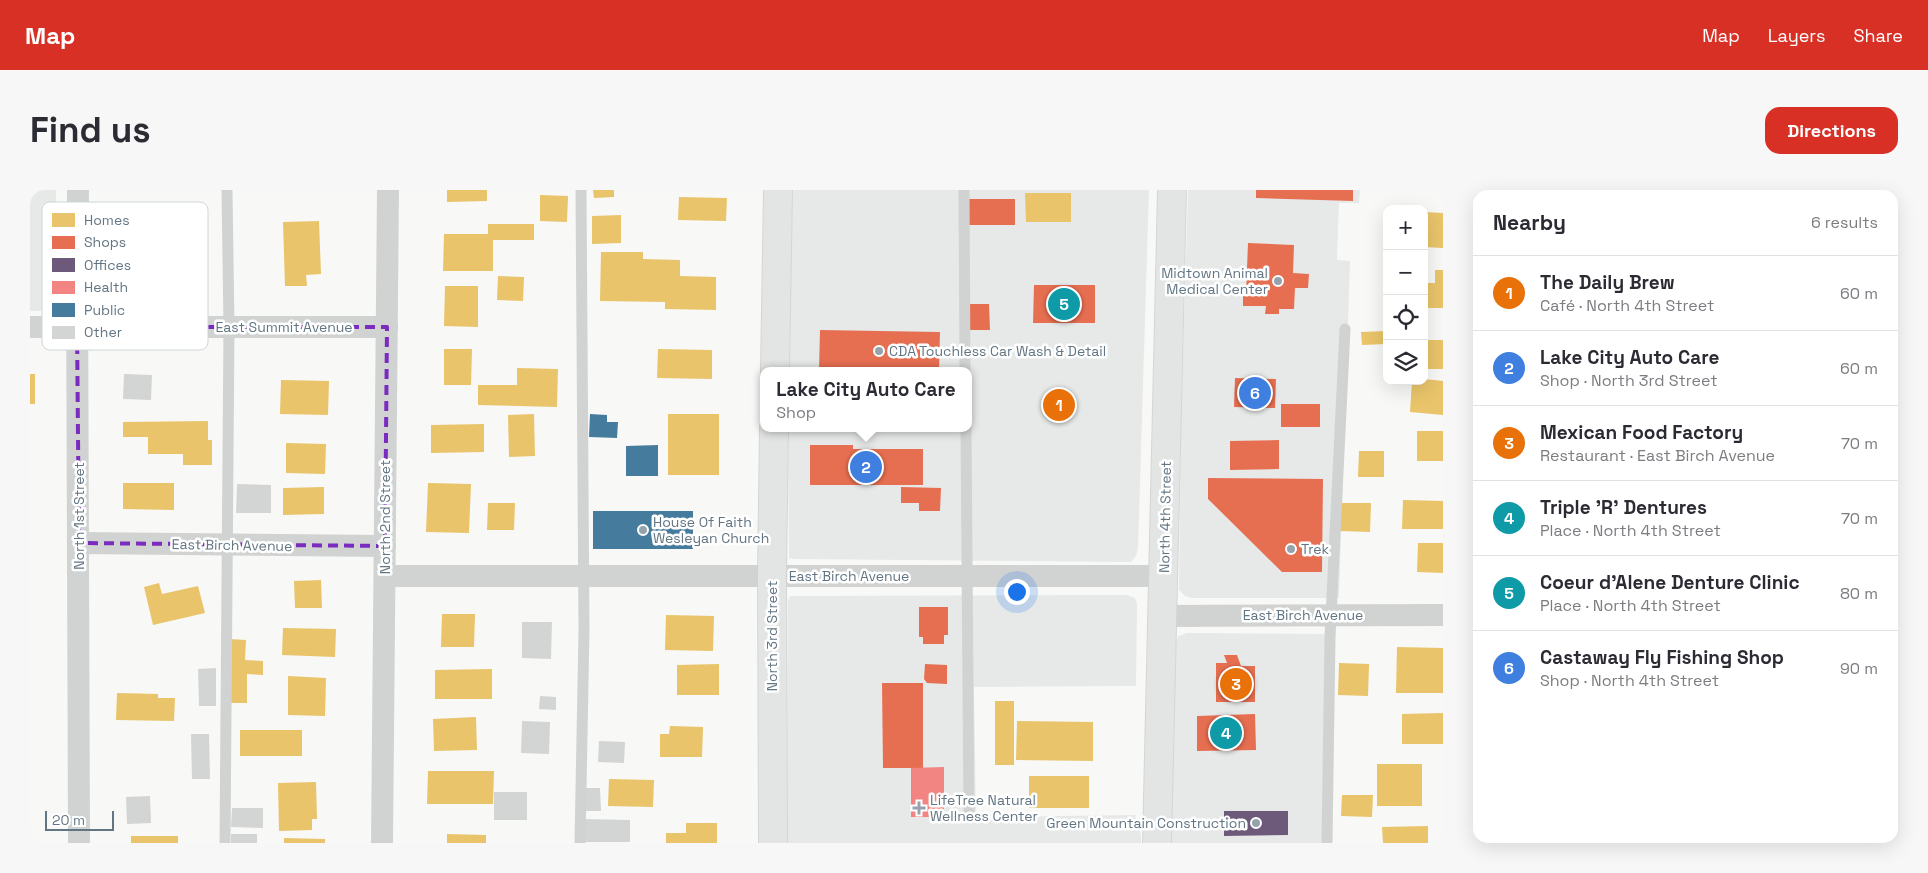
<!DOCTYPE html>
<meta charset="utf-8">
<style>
:root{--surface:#fff;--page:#f7f7f7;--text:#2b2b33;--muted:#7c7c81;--line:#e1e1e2;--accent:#d93025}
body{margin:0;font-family:"Space Grotesk",sans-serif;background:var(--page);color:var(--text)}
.controls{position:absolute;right:15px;top:15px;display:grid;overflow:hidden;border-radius:10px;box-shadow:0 5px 20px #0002}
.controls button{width:45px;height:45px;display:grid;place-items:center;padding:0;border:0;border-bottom:1px solid var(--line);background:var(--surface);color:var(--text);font:25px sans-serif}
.scale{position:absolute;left:15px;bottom:12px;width:69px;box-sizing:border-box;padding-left:5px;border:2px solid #627583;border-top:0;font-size:14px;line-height:18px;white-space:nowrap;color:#627583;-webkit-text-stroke:4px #fff;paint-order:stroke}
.you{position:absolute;left:986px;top:401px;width:18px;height:18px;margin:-12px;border:4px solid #fff;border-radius:50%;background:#1a73e8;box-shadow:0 0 0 8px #1a73e833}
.badge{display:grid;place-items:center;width:32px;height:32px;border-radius:50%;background:var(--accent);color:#fff;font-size:16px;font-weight:700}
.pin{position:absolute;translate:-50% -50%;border:2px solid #fff;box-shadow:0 1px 5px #0006}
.popup{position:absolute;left:730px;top:177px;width:212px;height:65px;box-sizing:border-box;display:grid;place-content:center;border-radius:10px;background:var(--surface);filter:drop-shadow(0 1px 4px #0005);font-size:16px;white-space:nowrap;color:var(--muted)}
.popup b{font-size:19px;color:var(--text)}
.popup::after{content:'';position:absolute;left:50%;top:100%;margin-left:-10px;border:10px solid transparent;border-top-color:var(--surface)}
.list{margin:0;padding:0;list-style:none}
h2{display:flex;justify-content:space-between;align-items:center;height:65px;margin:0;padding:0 20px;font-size:21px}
h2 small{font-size:16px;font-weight:400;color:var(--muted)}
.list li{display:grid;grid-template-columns:32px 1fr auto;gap:15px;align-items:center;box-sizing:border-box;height:75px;padding:0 20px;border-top:1px solid var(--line)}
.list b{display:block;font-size:19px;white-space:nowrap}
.list p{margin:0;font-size:16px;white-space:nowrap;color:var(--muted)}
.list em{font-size:16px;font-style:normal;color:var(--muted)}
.icon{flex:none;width:28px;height:28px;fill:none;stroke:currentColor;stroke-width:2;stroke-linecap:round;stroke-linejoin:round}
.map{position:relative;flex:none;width:1413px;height:653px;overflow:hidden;border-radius:15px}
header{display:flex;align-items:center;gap:30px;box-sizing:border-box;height:70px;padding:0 25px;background:var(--accent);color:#fff}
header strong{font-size:24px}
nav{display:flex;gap:28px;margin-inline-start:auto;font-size:18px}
.intro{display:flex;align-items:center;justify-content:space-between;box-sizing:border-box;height:120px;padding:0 30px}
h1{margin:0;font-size:35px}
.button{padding:12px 22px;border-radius:15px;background:var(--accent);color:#fff;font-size:18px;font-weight:700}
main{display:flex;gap:30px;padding:0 30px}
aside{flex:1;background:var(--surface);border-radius:15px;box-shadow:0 5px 20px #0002}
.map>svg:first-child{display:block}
.built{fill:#e7e9e9}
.homes{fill:#e9c46a}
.shops{fill:#e76f51}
.offices{fill:#6d597a}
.health{fill:#f28482}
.public{fill:#457b9d}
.building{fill:#d3d4d4}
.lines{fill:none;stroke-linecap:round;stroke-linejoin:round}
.secondary-casing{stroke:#d4d6d6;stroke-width:30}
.service{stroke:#d1d3d3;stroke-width:11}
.minor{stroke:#d1d3d3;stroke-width:22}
.secondary{stroke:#e3e4e4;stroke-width:28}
.marked{fill:none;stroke:#7b2cbf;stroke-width:4;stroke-dasharray:10 6;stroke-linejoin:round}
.poi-dot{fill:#96a3ac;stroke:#fff;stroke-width:2}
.labels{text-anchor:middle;stroke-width:5;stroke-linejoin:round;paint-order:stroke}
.poi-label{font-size:14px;fill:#627583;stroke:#fff;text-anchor:start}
.street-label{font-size:14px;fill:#627583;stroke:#fff}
.key{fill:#fff;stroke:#d0d6da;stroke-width:1}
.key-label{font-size:14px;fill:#627583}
</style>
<header>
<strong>Map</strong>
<nav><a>Map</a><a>Layers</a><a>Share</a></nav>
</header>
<div class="intro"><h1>Find us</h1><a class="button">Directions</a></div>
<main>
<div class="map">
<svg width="1413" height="653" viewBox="0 0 1413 653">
<rect width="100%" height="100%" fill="#f8f8f7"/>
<g class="built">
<polygon points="0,0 26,0 25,110 23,116 11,121 0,121"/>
<polygon points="759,0 1119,0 1108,358 1106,366 1101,372 765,369 759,368 758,238 938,238 938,181 758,181"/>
<polygon points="1158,0 1330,0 1329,13 1309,13 1307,70 1320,71 1309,408 1161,408 1155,406 1149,400 1151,232"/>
<polygon points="1097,405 1105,408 1107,414 1106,496 944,497 946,627 1105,625 1107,636 1111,644 1111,653 757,653 758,410 760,406"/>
<polygon points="1157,443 1305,444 1301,653 1141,653 1145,456 1148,446"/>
</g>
<g class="homes">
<polygon points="417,0 457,0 457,11 417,12"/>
<polygon points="563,0 584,0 584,7 564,8"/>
<polygon points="995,3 1041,3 1041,32 996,32"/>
<polygon points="510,5 538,6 537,32 510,31"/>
<polygon points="649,7 697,8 696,31 648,30"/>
<polygon points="1394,22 1413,23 1413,58 1394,57"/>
<polygon points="166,25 166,50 141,51 140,26"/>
<polygon points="591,25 591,53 562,54 562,26"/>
<polygon points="289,31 291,84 276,85 277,96 255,96 253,32"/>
<polygon points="458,34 504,34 504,50 463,50 463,81 413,81 414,44 458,44"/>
<polygon points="140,50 140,85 95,86 94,52"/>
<polygon points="571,62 613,62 613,69 650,70 650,86 686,87 686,120 635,119 635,112 570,111"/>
<polygon points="1405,80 1413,80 1413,118 1394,118 1394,93 1405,93"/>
<polygon points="468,86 494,87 493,111 467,110"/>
<polygon points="415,96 448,96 448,137 414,136"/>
<polygon points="1357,141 1357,154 1332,155 1331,142"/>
<rect x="1394" y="150" width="19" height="29"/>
<polygon points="414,159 442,159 441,195 414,195"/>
<polygon points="628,159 682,160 682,189 627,188"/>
<polygon points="487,178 528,179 527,217 448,215 448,195 487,195"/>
<rect x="0" y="184" width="5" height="30"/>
<polygon points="1394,189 1413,191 1413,225 1380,222 1382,191 1394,191"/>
<polygon points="251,190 299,191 298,225 250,224"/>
<polygon points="504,224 505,266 479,267 478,225"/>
<rect x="638" y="224" width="51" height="61"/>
<polygon points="178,231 178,250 182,250 182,275 153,275 153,264 118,264 118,247 93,247 93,232"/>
<polygon points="454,234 454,262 401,263 401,235"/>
<rect x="1387" y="241" width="26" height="30"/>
<polygon points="256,253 296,254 295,284 256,283"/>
<polygon points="1329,261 1354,261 1354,287 1328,287"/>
<polygon points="93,293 144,293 144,320 93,319"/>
<polygon points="398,293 441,294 439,343 396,342"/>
<polygon points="294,297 294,324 253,325 253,298"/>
<polygon points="1373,310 1413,311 1413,339 1372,339"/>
<polygon points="458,313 485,313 484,340 457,340"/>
<polygon points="1310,313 1341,313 1340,342 1310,341"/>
<polygon points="1388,353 1413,353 1413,383 1387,382"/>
<polygon points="291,390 292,418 265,418 264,391"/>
<polygon points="129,393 132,404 168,396 175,423 123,435 114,397"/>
<polygon points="412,424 445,424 444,457 411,457"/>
<polygon points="636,425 684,426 683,461 635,460"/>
<polygon points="253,438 306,439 305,467 252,465"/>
<polygon points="200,449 216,450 215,470 233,471 233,485 217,484 217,513 199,513"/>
<polygon points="1367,457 1413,458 1413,503 1366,503"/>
<polygon points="1309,473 1339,474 1338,506 1308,505"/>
<polygon points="689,474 689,505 647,505 647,475"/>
<polygon points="462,479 462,509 405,509 405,480"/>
<polygon points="258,486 296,488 295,526 258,525"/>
<polygon points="87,503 128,504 128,508 145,508 144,531 86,530"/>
<rect x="965" y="511" width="19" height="64"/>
<polygon points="1413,523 1413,554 1372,554 1372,524"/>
<polygon points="446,527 447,560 404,561 403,529"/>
<polygon points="987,531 1063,532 1063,571 986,570"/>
<polygon points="640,536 673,537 672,567 630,567 630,544 639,544"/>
<rect x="210" y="540" width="62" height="26"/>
<rect x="1347" y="574" width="45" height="42"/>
<polygon points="398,581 464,581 463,614 397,614"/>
<rect x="999" y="586" width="60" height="32"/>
<polygon points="579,589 624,590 623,617 578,616"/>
<polygon points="286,592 287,629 282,629 282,640 249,641 248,593"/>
<polygon points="1312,605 1343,605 1342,627 1311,626"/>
<polygon points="656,633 687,633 687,653 636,653 636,643 656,643"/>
<polygon points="1398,636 1398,653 1353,653 1352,637"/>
<polygon points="417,644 456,645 456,653 417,653"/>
<rect x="101" y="646" width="47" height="7"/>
<polygon points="254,648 295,649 295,653 254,653"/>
</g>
<g class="shops">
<polygon points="1226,0 1323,0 1323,11 1226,8"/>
<rect x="939" y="9" width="46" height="26"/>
<polygon points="1218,53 1264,55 1263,83 1279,84 1278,98 1265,98 1264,119 1249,119 1249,124 1235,124 1236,116 1213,116 1213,104 1216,104"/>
<polygon points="1004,95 1065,95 1065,133 1003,133"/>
<polygon points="934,114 959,114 960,140 934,140"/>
<polygon points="790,140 910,142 909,181 789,181"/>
<polygon points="1205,188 1246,189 1245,218 1204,217"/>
<polygon points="1039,204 1045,218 1019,227 1013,213"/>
<rect x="1251" y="214" width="39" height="23"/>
<polygon points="1249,250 1249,279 1200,280 1200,251"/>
<polygon points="780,255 823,255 823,259 893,259 893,295 780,295"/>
<polygon points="1178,288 1293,289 1292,382 1252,382 1178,309"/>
<polygon points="871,297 911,298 910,321 889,321 889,313 871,313"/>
<polygon points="889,417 918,417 918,445 914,445 914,454 893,454 893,447 889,447"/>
<polygon points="1194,465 1207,465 1211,476 1225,476 1225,512 1186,512 1186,473 1197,473"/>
<polygon points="895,474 917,475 917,494 897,493 894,489"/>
<polygon points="852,493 893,493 893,578 853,578"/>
<polygon points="1225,524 1226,560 1167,561 1167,526"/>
</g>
<polygon class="offices" points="1194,621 1258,621 1258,645 1194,646"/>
<polygon class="health" points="914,577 914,627 881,627 881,578"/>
<g class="public">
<polygon points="560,224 577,225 577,232 588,232 587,248 559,247"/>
<polygon points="628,255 628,286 596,286 596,256"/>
<rect x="563" y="321" width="100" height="38"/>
</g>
<g class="building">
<polygon points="94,184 122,185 121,210 93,209"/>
<polygon points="207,294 241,295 241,323 206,323"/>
<polygon points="492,432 522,432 521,469 492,468"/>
<polygon points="186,478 186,516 169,516 168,479"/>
<polygon points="510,506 526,507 526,520 509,519"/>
<polygon points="492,531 520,532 519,564 491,563"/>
<polygon points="161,544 179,544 180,589 162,589"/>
<polygon points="569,551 595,552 594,573 568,572"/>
<polygon points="555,598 570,598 571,621 555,621"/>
<rect x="464" y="602" width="33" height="28"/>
<polygon points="120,606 121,633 97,634 96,607"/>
<polygon points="202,618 233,618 233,638 201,637"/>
<polygon points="553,629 600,630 600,652 553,652"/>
<rect x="201" y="644" width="26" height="9"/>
</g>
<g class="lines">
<g class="secondary-casing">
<g id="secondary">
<polyline points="745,181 748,0"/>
<polyline points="743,653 742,386 744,238"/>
<polyline points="1127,653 1142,0"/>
</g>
</g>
<g class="service">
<polyline points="934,0 935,181"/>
<polyline points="936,238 939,627"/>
<polyline points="195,653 199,137 197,0"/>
<polyline points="550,653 554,440 551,0"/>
<polyline points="1297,653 1300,447 1315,139"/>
</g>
<g class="minor">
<polyline points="48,0 47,80 49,653"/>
<polyline points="0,137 357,137"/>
<polyline points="49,353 355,356"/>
<polyline points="355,386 1134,386"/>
<polyline points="1133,426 1413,425"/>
<polyline points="352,653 358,0"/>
</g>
<use href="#secondary" class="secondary"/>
</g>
<path class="marked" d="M47 137H357L355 356 49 353Z"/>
<g class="poi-dot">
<circle cx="1248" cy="91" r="5"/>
<circle cx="849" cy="161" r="5"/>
<circle cx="613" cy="340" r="5"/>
<circle cx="1261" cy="359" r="5"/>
<path d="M886.5 610.5h5v5h5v5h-5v5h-5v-5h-5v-5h5z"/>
<circle cx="1226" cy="633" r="5"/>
</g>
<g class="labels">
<g class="poi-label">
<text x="1238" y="88" text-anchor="end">Midtown Animal<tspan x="1238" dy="16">Medical Center</tspan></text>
<text x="859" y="166">CDA Touchless Car Wash &amp; Detail</text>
<text x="623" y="337">House Of Faith<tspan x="623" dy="16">Wesleyan Church</tspan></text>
<text x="1271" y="364">Trek</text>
<text x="900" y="615">LifeTree Natural<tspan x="900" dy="16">Wellness Center</tspan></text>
<text x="1216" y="638" text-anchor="end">Green Mountain Construction</text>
</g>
<g class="street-label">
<text x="254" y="142">East Summit Avenue</text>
<text transform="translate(49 326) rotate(-90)" y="5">North 1st Street</text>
<text transform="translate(355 327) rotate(-90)" y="5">North 2nd Street</text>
<text transform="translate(1135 327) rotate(-89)" y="5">North 4th Street</text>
<text transform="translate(202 355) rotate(1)" y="5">East Birch Avenue</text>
<text x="819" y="391">East Birch Avenue</text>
<text x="1273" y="430">East Birch Avenue</text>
<text transform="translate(742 446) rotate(-90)" y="5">North 3rd Street</text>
</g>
</g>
<rect x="12" y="12" width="166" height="148" rx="8" class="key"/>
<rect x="22" y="23" width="23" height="14" fill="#e9c46a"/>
<rect x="22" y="46" width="23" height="13" fill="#e76f51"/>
<rect x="22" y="68" width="23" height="14" fill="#6d597a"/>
<rect x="22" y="91" width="23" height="13" fill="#f28482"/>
<rect x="22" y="113" width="23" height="14" fill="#457b9d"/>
<rect x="22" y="136" width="23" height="13" fill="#d3d4d4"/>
<g class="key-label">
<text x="54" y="35">Homes</text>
<text x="54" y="57">Shops</text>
<text x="54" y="80">Offices</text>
<text x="54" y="102">Health</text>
<text x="54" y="125">Public</text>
<text x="54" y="147">Other</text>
</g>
</svg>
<div class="controls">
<button>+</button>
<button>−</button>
<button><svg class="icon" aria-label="locate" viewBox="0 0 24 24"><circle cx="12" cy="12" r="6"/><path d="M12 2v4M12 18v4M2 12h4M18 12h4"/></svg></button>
<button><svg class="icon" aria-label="layers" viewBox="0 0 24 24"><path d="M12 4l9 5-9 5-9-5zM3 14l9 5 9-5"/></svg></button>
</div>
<div class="scale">20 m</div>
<div class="you"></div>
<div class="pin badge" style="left:1029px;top:215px;background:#e8710a">1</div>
<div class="pin badge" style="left:836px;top:277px;background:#3f7fe0">2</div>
<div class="popup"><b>Lake City Auto Care</b>Shop</div>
<div class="pin badge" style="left:1206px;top:494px;background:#e8710a">3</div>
<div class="pin badge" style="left:1196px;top:543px;background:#0f9aa8">4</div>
<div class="pin badge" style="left:1034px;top:114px;background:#0f9aa8">5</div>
<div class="pin badge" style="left:1225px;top:203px;background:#3f7fe0">6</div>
</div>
<aside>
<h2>Nearby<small>6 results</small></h2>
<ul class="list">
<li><span class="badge" style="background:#e8710a">1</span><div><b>The Daily Brew</b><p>Café · North 4th Street</p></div><em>60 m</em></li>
<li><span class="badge" style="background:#3f7fe0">2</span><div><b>Lake City Auto Care</b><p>Shop · North 3rd Street</p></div><em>60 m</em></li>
<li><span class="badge" style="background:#e8710a">3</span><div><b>Mexican Food Factory</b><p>Restaurant · East Birch Avenue</p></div><em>70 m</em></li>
<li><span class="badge" style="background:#0f9aa8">4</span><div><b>Triple 'R' Dentures</b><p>Place · North 4th Street</p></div><em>70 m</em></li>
<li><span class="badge" style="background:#0f9aa8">5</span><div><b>Coeur d'Alene Denture Clinic</b><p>Place · North 4th Street</p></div><em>80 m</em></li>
<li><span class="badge" style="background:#3f7fe0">6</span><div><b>Castaway Fly Fishing Shop</b><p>Shop · North 4th Street</p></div><em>90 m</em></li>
</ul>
</aside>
</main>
